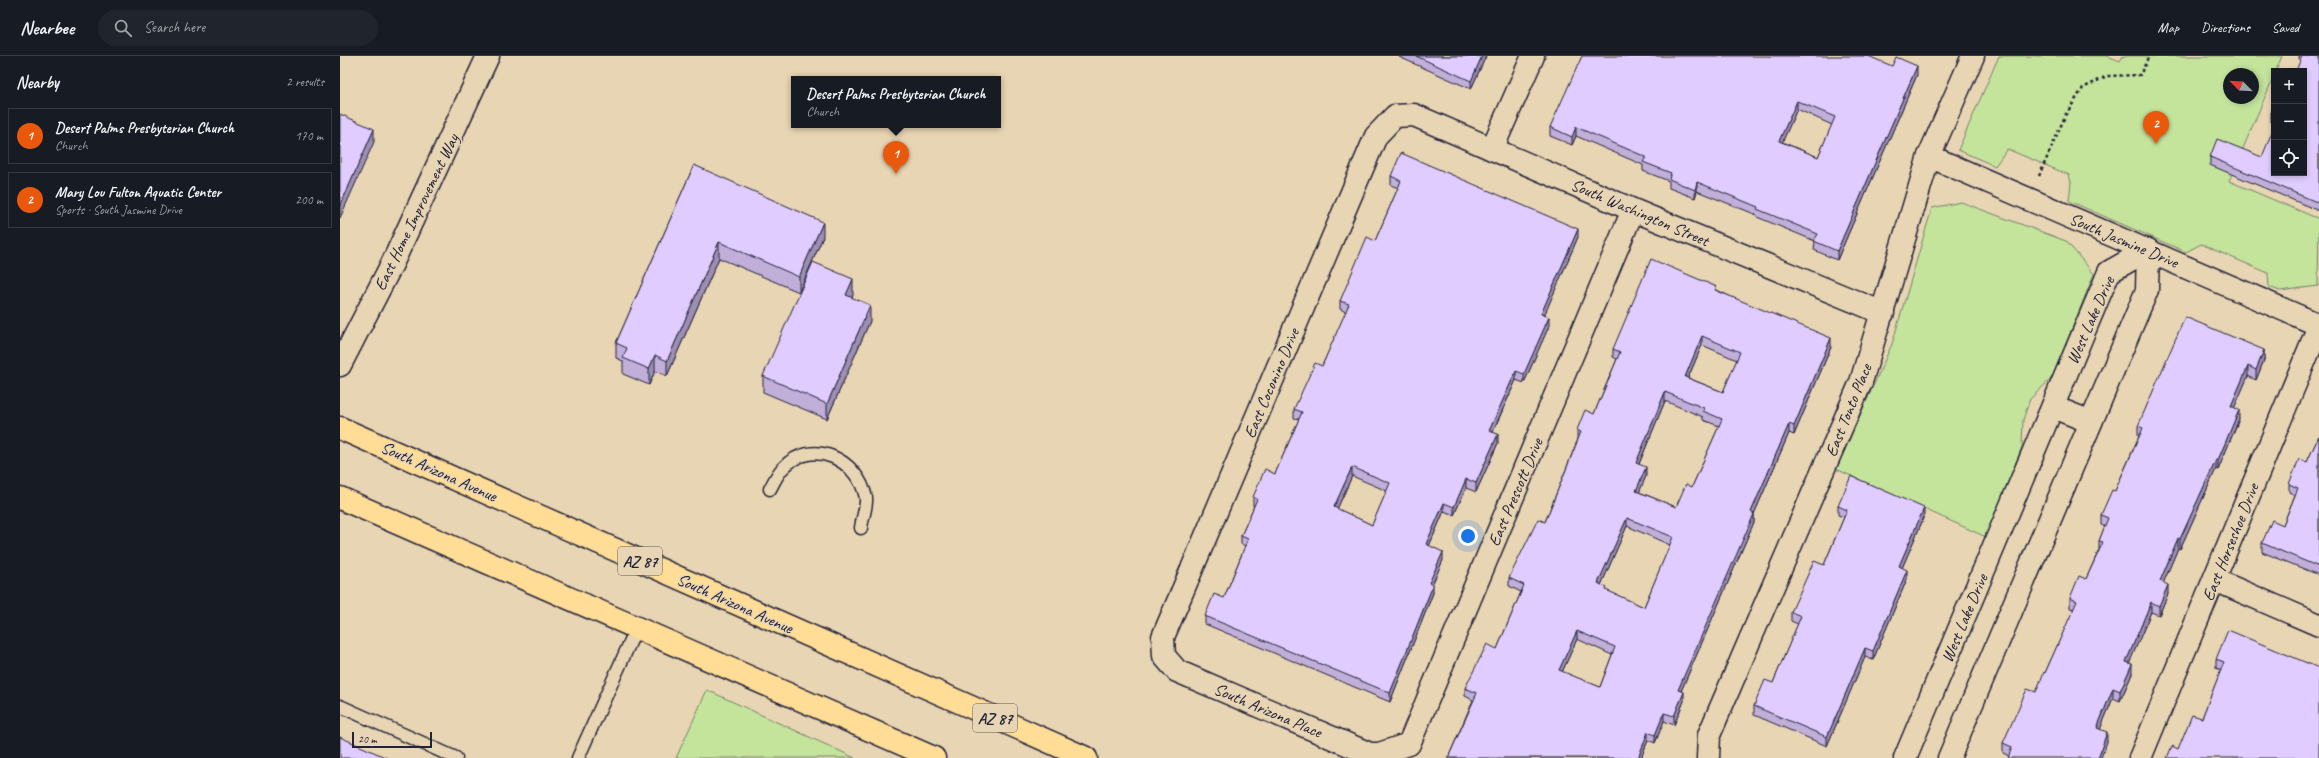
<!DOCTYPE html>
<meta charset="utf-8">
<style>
:root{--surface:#171b24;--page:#20242c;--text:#f1f3f6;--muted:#9ea1a6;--line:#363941;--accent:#ea580c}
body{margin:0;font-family:Caveat,sans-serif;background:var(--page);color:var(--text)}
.controls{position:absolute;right:12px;top:12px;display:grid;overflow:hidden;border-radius:0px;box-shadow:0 2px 6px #0003}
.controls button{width:36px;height:36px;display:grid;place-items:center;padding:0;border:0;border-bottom:1px solid var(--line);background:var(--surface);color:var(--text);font:20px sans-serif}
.compass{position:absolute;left:1883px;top:12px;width:36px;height:36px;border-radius:50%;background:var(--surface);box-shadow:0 2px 6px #0003;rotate:294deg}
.scale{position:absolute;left:12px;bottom:10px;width:80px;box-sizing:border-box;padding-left:4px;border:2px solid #22223b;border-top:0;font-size:11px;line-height:14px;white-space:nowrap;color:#22223b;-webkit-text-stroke:3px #e8d5b3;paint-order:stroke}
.you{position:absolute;left:1128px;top:480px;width:14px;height:14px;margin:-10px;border:3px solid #fff;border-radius:50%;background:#1a73e8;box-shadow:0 0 0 6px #1a73e833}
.badge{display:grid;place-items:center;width:26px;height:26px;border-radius:50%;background:var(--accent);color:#fff;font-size:13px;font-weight:700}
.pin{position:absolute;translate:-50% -33px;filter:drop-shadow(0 1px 2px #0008)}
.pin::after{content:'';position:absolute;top:21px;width:14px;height:12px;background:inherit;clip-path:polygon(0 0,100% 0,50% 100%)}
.popup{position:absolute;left:451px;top:20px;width:210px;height:52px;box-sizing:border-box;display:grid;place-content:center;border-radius:0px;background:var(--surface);filter:drop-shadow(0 1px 3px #0005);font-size:13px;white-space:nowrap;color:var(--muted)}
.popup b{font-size:15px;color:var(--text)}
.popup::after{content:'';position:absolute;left:50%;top:100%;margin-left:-8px;border:8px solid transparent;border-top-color:var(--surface)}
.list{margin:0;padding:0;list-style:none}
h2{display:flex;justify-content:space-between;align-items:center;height:52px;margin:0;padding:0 16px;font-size:17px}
h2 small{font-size:13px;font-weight:400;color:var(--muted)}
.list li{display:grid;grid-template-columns:26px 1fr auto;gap:12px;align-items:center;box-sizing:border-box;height:56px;margin:0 8px 8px;padding:0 8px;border:1px solid var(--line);border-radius:0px}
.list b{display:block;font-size:15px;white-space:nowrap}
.list p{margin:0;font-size:13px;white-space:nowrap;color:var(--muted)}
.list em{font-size:13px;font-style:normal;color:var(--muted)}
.icon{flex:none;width:22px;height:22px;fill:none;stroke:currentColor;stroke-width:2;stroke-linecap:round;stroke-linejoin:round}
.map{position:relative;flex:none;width:1979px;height:702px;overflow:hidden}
header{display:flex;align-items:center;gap:24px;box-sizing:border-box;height:56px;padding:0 20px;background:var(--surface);border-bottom:1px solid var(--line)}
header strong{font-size:19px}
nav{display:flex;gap:22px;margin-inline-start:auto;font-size:14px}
.search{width:280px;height:36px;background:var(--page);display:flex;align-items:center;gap:10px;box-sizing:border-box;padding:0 14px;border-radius:22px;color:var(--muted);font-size:15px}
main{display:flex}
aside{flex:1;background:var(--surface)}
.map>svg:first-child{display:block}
.green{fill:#c4e39b;stroke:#73826b;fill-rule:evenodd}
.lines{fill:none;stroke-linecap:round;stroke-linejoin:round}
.service-casing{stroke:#22223b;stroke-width:15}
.minor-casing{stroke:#22223b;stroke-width:25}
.primary-casing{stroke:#22223b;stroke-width:25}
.path{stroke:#22223b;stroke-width:2.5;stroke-dasharray:3 3;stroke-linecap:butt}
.service{stroke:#e8d5b3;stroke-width:12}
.minor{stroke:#e8d5b3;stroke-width:22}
.primary{stroke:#ffdd96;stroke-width:22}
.wall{fill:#c1afda;stroke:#22223b;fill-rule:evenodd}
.shaded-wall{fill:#9d8fb2;stroke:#22223b}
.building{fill:#e0ccfe;stroke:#22223b;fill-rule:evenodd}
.labels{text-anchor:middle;stroke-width:3;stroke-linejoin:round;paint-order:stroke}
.shield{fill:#e8d5b3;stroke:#5d585f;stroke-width:1}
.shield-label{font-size:16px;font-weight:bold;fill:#22223b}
.street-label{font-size:17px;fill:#22223b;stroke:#e8d5b3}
</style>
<header>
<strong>Nearbee</strong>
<div class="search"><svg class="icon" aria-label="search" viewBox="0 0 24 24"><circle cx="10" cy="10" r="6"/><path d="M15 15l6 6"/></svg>Search here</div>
<nav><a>Map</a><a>Directions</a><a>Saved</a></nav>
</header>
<main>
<aside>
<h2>Nearby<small>2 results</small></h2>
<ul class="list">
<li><span class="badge">1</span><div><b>Desert Palms Presbyterian Church</b><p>Church</p></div><em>170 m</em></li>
<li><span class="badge">2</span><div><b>Mary Lou Fulton Aquatic Center</b><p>Sports · South Jasmine Drive</p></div><em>200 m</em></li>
</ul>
</aside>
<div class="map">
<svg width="1979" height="702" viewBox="0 0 1979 702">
<rect width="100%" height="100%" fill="#e8d5b3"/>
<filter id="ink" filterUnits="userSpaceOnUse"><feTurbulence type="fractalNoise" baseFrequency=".025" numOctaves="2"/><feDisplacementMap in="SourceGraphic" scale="8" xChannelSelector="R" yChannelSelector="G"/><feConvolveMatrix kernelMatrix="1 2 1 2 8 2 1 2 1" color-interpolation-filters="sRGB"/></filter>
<g filter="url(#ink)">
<g class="green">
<path d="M1659 0H1767L1780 5 1783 0H1942L1936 15H1934V20L1889 125 1979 163 1978 230 1940 235 1929 231 1928 217 1861 188 1846 196 1729 145 1731 126 1729 119 1667 93 1655 110 1618 94ZM1889 18H1913V42H1889Z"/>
<polygon points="1621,146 1726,185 1754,218 1712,322 1690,343 1683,364 1682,391 1646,481 1496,413 1552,288 1592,152"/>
<polygon points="367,634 515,702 336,702"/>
</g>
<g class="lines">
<g class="service-casing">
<g id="service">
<path d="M430 433C434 426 437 418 443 412 472 381 518 403 526 442 527 450 522 463 521 472"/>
<polyline points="0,650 116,702"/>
<polyline points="238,702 296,573"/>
</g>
</g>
<g class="minor-casing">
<g id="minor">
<polyline points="1152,93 1193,0"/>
<polyline points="1589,100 1979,269"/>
<polyline points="1293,154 1069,688 1039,698 1030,698 837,615 824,600 823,581 1036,80 1055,60 1074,59 1293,154 1543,257"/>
<polyline points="0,309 52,208 148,0"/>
<polyline points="1713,351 1751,366"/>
<polyline points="1875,524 1979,569"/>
<polyline points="1368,702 1369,679 1521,326 1589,100 1633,0"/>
<polyline points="1565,702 1769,216 1808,194"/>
<polyline points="1609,702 1807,234 1808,194"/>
<polyline points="1800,702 1979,270"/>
</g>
</g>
<g class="primary-casing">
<g id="primary">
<polyline points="0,372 746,702"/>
<polyline points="0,442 594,702"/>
</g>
</g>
<polyline class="path" points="1699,120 1726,58 1743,32 1767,20 1800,19 1809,0"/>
<use href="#service" class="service"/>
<use href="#minor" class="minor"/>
<use href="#primary" class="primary"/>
</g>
<g class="wall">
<polygon points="1059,0 1146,0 1131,33 1059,1"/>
<polygon points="1959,0 1979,0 1979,155 1870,109 1870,101 1934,117 1961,5 1959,4"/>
<path d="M1552 10 1577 19 1497 204 1474 194 1475 185 1417 161V159L1357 135 1355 142 1329 132V125L1303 115V109L1236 80 1232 89 1210 80V71ZM1457 53 1492 69 1478 101 1442 86Z"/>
<polygon points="1934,50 1934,67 1931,66 1931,57"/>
<polygon points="354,109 483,181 459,236 379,202 327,320 315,315 309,329 283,318 283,305 276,302 276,287"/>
<path d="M1051 120 1238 181 1204 259 1209 270 1199 292 1184 327 1176 324 1153 376 1158 387 1136 436 1126 432 1114 459 1104 455 1089 490 1103 504 1092 528 1093 537 1050 646 865 568V560L884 542 905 490 901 488V480L914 450H913V441L935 418 959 363 954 362V353L982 310 1006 256 1000 253V245L1035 185 1058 132 1051 129ZM1012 420 1047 435 1032 469 997 453Z"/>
<path d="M1377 234 1491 291 1454 379 1449 377 1414 458V466L1341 635 1344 645 1334 669 1324 665 1315 687 1308 684 1301 702H1108L1133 644 1125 640V632L1157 593 1181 536 1169 530V522L1205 466 1238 383H1237V374L1254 358 1277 303 1273 301V293ZM1362 289 1397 304 1383 336 1348 322ZM1325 345 1363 361V364L1379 370 1352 431 1336 451 1299 436 1306 420 1299 408ZM1287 470 1330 489 1304 551 1267 535 1261 529ZM1237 583 1272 599 1260 631 1222 616Z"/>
<polygon points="513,239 512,242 530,265 487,363 423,336 423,320"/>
<polygon points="1924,294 1924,304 1916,324 1908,320 1894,352 1899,363 1878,414 1876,413 1840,493 1838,492 1823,527 1828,538 1819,559 1811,556 1789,607 1792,618 1780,645 1773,642 1760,673 1767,686 1669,700 1663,697 1663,687 1696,636 1705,617 1734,553 1730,552 1730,542 1746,523 1759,494 1759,485 1765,470 1761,469 1761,459 1775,435 1799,380 1798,380 1798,370"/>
<polygon points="1979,380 1979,519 1922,496 1922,487 1943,469 1955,439 1949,436 1949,428 1967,406"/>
<polygon points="1498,450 1584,461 1562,512 1567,523 1533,604 1525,601 1487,690 1414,659 1414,650 1433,627 1458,568 1451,565 1451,556 1484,509 1504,461 1498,459"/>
<polygon points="1876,603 1979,612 1838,693 1862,662 1881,614 1876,612"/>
</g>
<g class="shaded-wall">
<polygon points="1142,0 1146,0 1131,33 1131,25"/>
<polygon points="1577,10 1577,19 1497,204 1497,195"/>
<polygon points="1457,45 1457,53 1439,94 1439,85"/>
<polygon points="1236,71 1236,80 1232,89 1232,81"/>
<polygon points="34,73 34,86 0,162 0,150"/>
<polygon points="1357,126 1357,135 1355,142 1355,134"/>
<polygon points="483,166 483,181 459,236 459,221"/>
<polygon points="1238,173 1238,181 1201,267 1201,258"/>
<polygon points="379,186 379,202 327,320 327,305"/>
<polygon points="513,223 513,239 506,255 506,239"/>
<polygon points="530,249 530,265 487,363 487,348"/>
<polygon points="1209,261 1209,270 1184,327 1184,318"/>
<polygon points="1362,280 1362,289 1345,329 1345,321"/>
<polygon points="1491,282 1491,291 1454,379 1454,370"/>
<polygon points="1924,294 1924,304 1916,324 1916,314"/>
<polygon points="315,299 315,315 309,329 309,313"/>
<polygon points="1908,310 1908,320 1891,360 1891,350"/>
<polygon points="1176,315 1176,324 1149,384 1149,375"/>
<polygon points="1325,336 1325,345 1296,415 1296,407"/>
<polygon points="1899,354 1899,363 1878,414 1878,404"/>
<polygon points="1449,368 1449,377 1414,458 1414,466 1338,642 1338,634 1411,456"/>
<polygon points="1158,378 1158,387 1136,436 1136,427"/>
<polygon points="1876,404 1876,413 1840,493 1840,483"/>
<polygon points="1012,411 1012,420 994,460 994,451"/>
<polygon points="1306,411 1306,420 1296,444 1296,435"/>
<polygon points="1126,423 1126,432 1114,459 1114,451"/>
<polygon points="1104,447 1104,455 1086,497 1086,488"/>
<polygon points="1584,452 1584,461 1559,519 1559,510"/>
<polygon points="1287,462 1287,470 1258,536 1258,527"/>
<polygon points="1838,482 1838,492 1820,535 1820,525"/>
<polygon points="1103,496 1103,504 1089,536 1089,527"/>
<polygon points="1567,514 1567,523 1533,604 1533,595"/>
<polygon points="1093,529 1093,537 1050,646 1050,637"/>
<polygon points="1828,529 1828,538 1819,559 1819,550"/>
<polygon points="1811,546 1811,556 1786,615 1786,606"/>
<polygon points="1237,575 1237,583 1219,623 1219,614"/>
<polygon points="1525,592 1525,601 1487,690 1487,681"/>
<polygon points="1792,608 1792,618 1780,645 1780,635"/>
<polygon points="1773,632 1773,642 1757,681 1757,672"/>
<polygon points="1344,636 1344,645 1334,669 1334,660"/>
<polygon points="1324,657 1324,665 1315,687 1315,679"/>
<polygon points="1308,676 1308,684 1301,702 1298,702"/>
<polygon points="1767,676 1767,686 1761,702 1758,702"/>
</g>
<g class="building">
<polygon points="1076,0 1142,0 1131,25"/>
<path d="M1242 0H1528L1552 10 1556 1 1577 10 1497 195 1474 185 1478 178 1417 153 1418 151 1357 126 1355 134 1329 123 1331 117 1303 106 1306 101 1236 71 1232 81 1210 71ZM1457 45 1495 61 1478 101 1439 85Z"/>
<polygon points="1962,0 1979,0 1979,147 1870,101 1877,83 1922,101 1934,71 1934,117 1964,117 1964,15 1956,15"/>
<polygon points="1934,50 1934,59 1931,57"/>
<polygon points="0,58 34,73 0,150"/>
<path d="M1061 97 1238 173 1201 258 1209 261 1199 284 1184 318 1176 315 1149 375 1158 378 1136 427 1126 423 1114 451 1104 447 1086 488 1103 496 1089 527 1093 529 1050 637 865 560 874 538 884 542 908 483 901 480 917 443 913 441 925 413 935 418 962 356 954 353 975 307 982 310 1009 248 1000 245 1027 181 1035 185 1061 125 1051 120ZM1012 411 1050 427 1032 469 994 451Z"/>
<polygon points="354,109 483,166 459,221 379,186 327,305 315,299 309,313 283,302 287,292 276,287"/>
<path d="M1311 203 1377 231 1375 234 1491 282 1454 370 1449 368 1411 456 1414 458 1338 634 1344 636 1334 660 1324 657 1315 679 1308 676 1298 702H1108L1137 637 1125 632 1147 588 1157 593 1184 529 1169 522 1198 463 1205 466 1241 376 1237 374 1245 354 1254 358 1280 296 1273 293ZM1362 280 1400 296 1383 336 1345 321ZM1325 336 1364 352 1363 355 1382 363 1352 431 1346 428 1336 451 1296 435 1306 411 1296 407ZM1287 462 1333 481 1304 551 1266 534 1267 532 1258 527ZM1237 575 1275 591 1260 631 1219 614Z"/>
<polygon points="473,206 513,223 506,239 530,249 487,348 423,320"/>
<polygon points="1845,261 1924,294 1916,314 1908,310 1891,350 1899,354 1878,404 1876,404 1840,483 1838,482 1820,525 1828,529 1819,550 1811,546 1786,606 1792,608 1780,635 1773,632 1757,672 1767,676 1758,702 1668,702 1672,691 1663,687 1687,633 1696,636 1704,616 1705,617 1737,545 1730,542 1739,520 1746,523 1763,486 1759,485 1768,462 1761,459 1772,434 1775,435 1803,372 1798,370"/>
<polygon points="1979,380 1979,511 1922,487 1932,464 1943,469 1958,432 1949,428 1959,403 1967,406"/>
<polygon points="1511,420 1584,452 1559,510 1567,514 1533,595 1525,592 1487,681 1414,650 1425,624 1433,627 1461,560 1451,556 1474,505 1484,509 1507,454 1498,450"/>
<polygon points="1888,574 1979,612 1979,702 1827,702 1832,690 1838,693 1852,659 1862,662 1884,606 1876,603"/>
<polygon points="0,681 47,702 0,702"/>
</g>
</g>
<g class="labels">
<g class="shield">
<rect x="278" y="491" width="44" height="28" rx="3"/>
<rect x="633" y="648" width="44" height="28" rx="3"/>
</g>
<g class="shield-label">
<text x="300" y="511">AZ 87</text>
<text x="655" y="668">AZ 87</text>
</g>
<g class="street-label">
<text transform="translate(76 156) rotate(-64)" y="6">East Home Improvement Way</text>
<text transform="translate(1300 156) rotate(23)" y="6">South Washington Street</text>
<text transform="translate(1784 184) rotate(23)" y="6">South Jasmine Drive</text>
<text transform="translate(1750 264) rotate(-66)" y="6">West Lake Drive</text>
<text transform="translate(931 327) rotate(-67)" y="6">East Coconino Drive</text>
<text transform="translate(1508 354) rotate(-68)" y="6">East Tonto Place</text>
<text transform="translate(99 415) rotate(24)" y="6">South Arizona Avenue</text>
<text transform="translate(1175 436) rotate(-67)" y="6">East Prescott Drive</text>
<text transform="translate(1890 486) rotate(-68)" y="6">East Horseshoe Drive</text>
<text transform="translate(395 547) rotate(24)" y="6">South Arizona Avenue</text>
<text transform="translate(1624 562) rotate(-67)" y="6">West Lake Drive</text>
<text transform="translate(928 654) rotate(23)" y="6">South Arizona Place</text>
</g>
</g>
</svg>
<div class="controls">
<button>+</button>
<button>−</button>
<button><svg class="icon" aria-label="locate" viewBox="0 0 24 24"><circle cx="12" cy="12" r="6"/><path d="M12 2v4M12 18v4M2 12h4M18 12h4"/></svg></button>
</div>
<svg class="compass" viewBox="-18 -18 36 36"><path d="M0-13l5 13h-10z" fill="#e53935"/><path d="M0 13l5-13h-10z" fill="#9ea1a6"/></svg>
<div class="scale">20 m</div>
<div class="you"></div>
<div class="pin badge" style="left:556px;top:118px">1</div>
<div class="popup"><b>Desert Palms Presbyterian Church</b>Church</div>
<div class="pin badge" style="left:1816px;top:88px">2</div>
</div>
</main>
